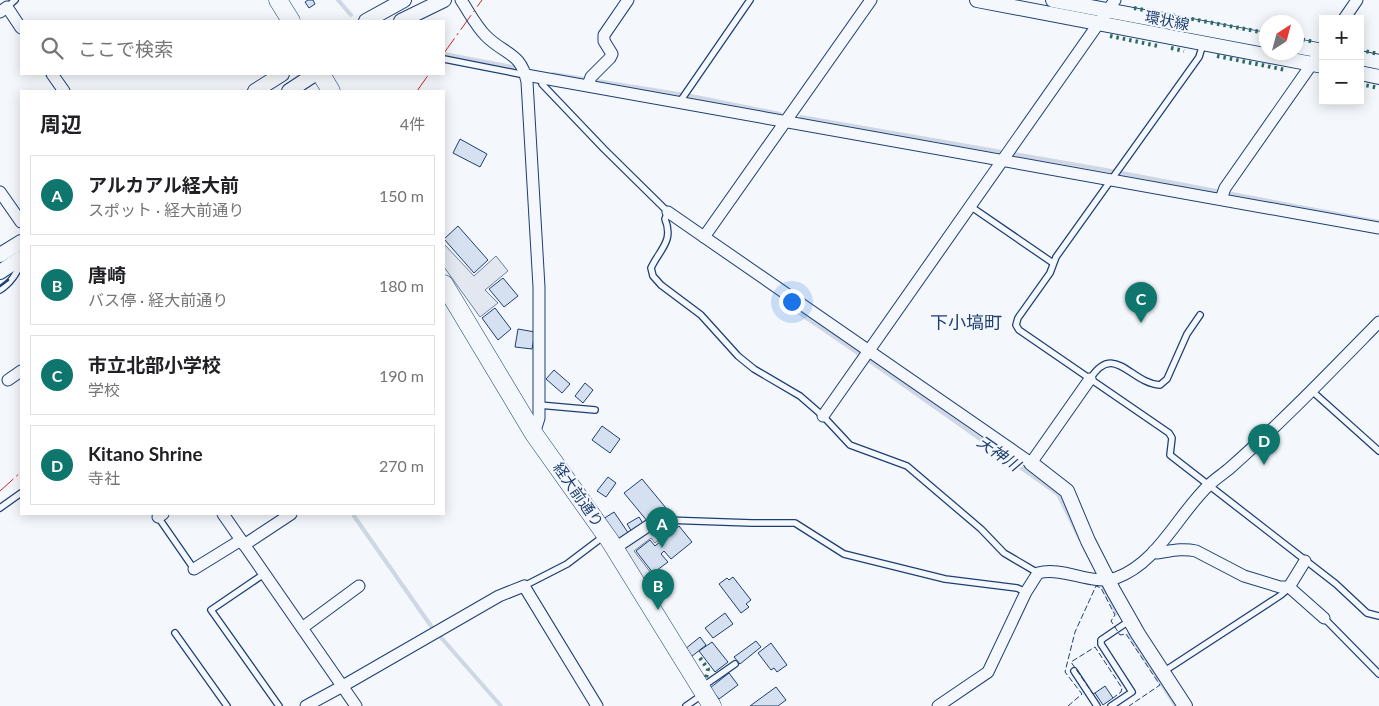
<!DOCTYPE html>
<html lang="ja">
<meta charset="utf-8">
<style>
:root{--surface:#fff;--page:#f6f6f6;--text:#202124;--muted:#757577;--line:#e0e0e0;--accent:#0f766e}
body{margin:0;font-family:Lato,"Noto Sans JP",sans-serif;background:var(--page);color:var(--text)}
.controls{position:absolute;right:15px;top:15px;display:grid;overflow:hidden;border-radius:0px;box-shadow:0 2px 12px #0003}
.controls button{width:45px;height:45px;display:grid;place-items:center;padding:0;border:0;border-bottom:1px solid var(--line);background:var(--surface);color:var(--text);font:25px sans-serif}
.compass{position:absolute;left:1259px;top:15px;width:45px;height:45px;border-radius:50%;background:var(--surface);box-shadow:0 2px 12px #0003;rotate:36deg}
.you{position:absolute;left:791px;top:301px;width:18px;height:18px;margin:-12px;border:4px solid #fff;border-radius:50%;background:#1a73e8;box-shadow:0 0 0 8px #1a73e833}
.badge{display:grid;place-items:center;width:32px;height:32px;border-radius:50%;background:var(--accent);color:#fff;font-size:16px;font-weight:700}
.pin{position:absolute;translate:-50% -41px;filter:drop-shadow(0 1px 2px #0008)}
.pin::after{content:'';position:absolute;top:26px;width:18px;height:15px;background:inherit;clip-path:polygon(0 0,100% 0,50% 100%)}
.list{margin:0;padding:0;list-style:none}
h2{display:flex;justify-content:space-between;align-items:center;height:65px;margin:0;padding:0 20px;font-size:21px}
h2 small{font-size:16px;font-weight:400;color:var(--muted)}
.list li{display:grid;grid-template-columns:32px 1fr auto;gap:15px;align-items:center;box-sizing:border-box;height:80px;margin:0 10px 10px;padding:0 10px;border:1px solid var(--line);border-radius:0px}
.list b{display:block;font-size:19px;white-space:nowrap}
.list p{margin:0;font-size:16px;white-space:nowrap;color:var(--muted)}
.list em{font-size:16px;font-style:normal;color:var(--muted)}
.icon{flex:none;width:28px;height:28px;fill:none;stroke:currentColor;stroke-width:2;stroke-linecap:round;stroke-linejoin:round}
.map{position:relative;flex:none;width:1379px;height:706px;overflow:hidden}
.search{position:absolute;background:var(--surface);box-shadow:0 2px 12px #0003;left:20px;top:20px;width:425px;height:55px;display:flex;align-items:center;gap:12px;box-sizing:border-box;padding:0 18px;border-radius:0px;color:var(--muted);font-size:19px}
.panel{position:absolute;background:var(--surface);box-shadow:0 2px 12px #0003;left:20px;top:90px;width:425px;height:425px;border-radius:0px}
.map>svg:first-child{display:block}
.parking{fill:#e3e8f0;stroke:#687fa3}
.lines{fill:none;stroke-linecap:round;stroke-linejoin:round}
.stream{stroke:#cfd7e4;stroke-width:4}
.building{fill:#d5e0f0;stroke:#1d3f73}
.service-casing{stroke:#1d3f73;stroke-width:8}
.minor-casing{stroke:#1d3f73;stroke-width:13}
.tertiary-casing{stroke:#1d3f73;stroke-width:16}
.primary-casing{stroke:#1d3f73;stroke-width:19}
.service{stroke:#f4f7fb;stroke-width:5.5}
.minor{stroke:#f4f7fb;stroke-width:11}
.tertiary{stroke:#f4f7fb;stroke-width:14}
.primary{stroke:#f4f7fb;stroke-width:18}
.hedge{stroke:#2c6c60;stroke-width:4;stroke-dasharray:2.5 4;stroke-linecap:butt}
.fence{stroke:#1d3f73;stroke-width:1;stroke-dasharray:6 2.5;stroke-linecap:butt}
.wall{stroke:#1d3f73;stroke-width:2.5}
.power{stroke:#c62828;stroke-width:1;stroke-dasharray:18 4 2.5 4;stroke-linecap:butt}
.labels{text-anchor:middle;stroke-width:4;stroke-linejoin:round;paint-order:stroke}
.street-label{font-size:15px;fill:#1d3f73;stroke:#f4f7fb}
.water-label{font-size:16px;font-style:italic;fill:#1d3f73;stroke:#f4f7fb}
.quarter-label{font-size:18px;fill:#1d3f73;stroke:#f4f7fb}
</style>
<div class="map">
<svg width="1379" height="706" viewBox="0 0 1379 706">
<rect width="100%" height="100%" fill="#f4f7fb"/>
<g class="parking">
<polygon points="444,244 474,276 496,256 508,271 485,290 498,303 480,317 444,267"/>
<polygon points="671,524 673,528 655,543 651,538 634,551 651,573 641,580 622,548 651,528"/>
</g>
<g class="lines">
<g class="stream">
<polyline points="338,0 351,15"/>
<polyline points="444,54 512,67"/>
<polyline points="553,74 691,96 780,114"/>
<polyline points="801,117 1106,170 1379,222"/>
<polyline points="782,301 858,353"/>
<polyline points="870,361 1058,494 1080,539"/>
<polyline points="354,516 431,626 501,706"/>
<polyline points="1103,586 1117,613"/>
<polyline points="1129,634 1176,706"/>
</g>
</g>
<g class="building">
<polygon points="308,0 313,0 315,4 309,8 305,2"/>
<polygon points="460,139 487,154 480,167 453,153"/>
<polygon points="458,226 488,260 474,273 444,239"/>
<polygon points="503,278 518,296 504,307 489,289"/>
<polygon points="495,308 511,329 498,340 482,318"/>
<polygon points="518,329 535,332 532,349 515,347"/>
<polygon points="554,370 570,384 562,393 546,379"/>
<polygon points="585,383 593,390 583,403 575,396"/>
<polygon points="602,426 620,439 610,453 592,440"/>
<polygon points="608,477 616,483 606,497 597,491"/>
<polygon points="642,479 666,508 648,522 624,493"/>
<polygon points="614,512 629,534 619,541 603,519"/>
<polygon points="639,517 644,525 632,532 627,524"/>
<polygon points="679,526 692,542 671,559 664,551 661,554 668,562 653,573 636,551 650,540 655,546"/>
<polygon points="661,571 673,587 663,595 651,579"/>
<polygon points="733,577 751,600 746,604 749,607 741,613 719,584 727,578 729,580"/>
<polygon points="651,579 655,584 649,589 644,584"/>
<polygon points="725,613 733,624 713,638 705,628"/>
<polygon points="700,637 706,645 691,657 685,649"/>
<polygon points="756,641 761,647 740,664 734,657"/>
<polygon points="712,642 728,662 715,672 699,651"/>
<polygon points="771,643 787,665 777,672 774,668 771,670 758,653"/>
<polygon points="729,673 738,685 719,699 710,688"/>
<polygon points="1105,686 1113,698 1103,705 1095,693"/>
<polygon points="776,687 786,700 778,706 750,706"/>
</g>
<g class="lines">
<g class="service-casing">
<g id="service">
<polyline points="7,7 15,0"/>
<polyline points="1203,44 1199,57 1056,257 1050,273 1018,318 1016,325 1019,330 1169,433 1172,438 1170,455 1336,584 1367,613 1379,616"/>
<polyline points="444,59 525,75"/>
<path d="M542 78V84L604 149 668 212 665 219C674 241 660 249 651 268L653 276 661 285 701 315 738 356 754 369 800 396 823 416 850 445 907 466 981 529 1004 553 1038 573"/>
<polyline points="679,103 750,0"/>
<polyline points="970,206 1053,263"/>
<path d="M0 290C11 283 16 274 21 263"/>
<path d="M1090 379C1114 341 1130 383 1160 385L1167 379 1187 334 1200 315"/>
<polyline points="1312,391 1379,451"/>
<polyline points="539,405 595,410"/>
<polyline points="0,508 21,493"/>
<polyline points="158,517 194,569"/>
<polyline points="665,520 752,523 795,523 844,554 945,579 1017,588 1026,592"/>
<polyline points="264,574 211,610 279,706"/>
<polyline points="524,586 567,564 604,536"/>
<polyline points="1324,618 1379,674"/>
<polyline points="175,633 227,706"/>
<polyline points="1074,671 1097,706"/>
<polyline points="1163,672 1281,595 1288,589"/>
<polyline points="702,687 735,664"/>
<polyline points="686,706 702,695"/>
<polyline points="1111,706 1132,692 1101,644 1101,640 1129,621"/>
</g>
</g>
<g class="minor-casing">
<g id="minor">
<path d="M461 0C469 12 476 26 486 36 505 55 521 52 527 82L539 287V418L534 434"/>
<polyline points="0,12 7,7 21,28"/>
<polyline points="1344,19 1357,0"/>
<polyline points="52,74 64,91"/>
<polyline points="526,75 1379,228"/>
<polyline points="588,85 591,77 610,58 612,54 604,41 604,35 628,0"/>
<polyline points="0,192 21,222"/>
<polyline points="1221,199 1225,188 1316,58"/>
<polyline points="668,212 1031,463 1090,379"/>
<polyline points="704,237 871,0"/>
<polyline points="8,380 21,371"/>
<polyline points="823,416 1115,0"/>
<polyline points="223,514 356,706"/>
<polyline points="158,517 163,514"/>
<polyline points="244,545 291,514"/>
<polyline points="615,548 651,524 665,520"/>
<path d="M1154 551 1157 553C1171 551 1182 548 1196 551L1244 576 1280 587H1289L1324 618"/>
<polyline points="194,569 241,540"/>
<polyline points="1289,587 1305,561"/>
<polyline points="302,628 359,586"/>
<polyline points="306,706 341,687 499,596 524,586 597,706"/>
<path d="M938 706 988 672 1026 592 1038 573C1063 566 1092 586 1116 578 1158 563 1178 514 1209 485 1215 479 1223 474 1230 468 1282 422 1330 372 1379 322"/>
</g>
</g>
<g class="tertiary-casing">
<g id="tertiary">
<polyline points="977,0 1323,66"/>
<polyline points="1053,0 1266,40"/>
<polyline points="366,21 404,0"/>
<polyline points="401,21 444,0"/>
<polyline points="1296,46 1323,51"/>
<polyline points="1360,58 1379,62"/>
<polyline points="1360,73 1379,77"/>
<polyline points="255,91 282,74"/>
<polyline points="289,91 315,74"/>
<polyline points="0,255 21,242"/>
<polyline points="0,272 21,258"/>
<polyline points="1031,463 1067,491 1088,541 1113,590 1138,634 1185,706"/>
</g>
</g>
<g class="primary-casing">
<g id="primary">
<polyline points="278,0 291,21"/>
<polyline points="321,74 331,91"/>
<polyline points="444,284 534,434 610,541 712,706"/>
</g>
</g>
<use href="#service" class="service"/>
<use href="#minor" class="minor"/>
<use href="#tertiary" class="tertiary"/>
<use href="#primary" class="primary"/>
<g class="hedge">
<polyline points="1134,8 1266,33"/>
<polyline points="1110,36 1158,46"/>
<polyline points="1296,38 1314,42"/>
<polyline points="1171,48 1184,51"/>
<polyline points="1360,50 1379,54"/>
<polyline points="1217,56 1286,70"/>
<polyline points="1322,77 1323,77"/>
<polyline points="1360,84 1379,88"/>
<polyline points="700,658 708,669 706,678"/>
</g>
<g class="fence">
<polyline points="1095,693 1093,694 1071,662 1095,647 1122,688 1121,692 1113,698"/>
<polyline points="1068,706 1082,694 1065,672 1075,632 1096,586 1101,588 1115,615 1111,621 1120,635 1126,634 1160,685 1129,706"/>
</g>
<polyline class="wall" points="0,286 8,280"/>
<g class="power">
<polyline points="444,53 482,0"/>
<polyline points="417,91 429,74"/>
<polyline points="0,491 21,472"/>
</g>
</g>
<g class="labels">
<g class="street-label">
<text transform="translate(1167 21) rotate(11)" y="5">環状線</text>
<text transform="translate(578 495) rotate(55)" y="5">経大前通り</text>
</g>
<g class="water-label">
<text transform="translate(999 453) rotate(35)" y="6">天神川</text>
</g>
<g class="quarter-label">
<text x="966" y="329">下小塙町</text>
</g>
</g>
</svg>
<div class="controls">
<button>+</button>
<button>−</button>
</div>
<svg class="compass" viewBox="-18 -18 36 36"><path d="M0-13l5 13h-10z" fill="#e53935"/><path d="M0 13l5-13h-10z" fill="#757577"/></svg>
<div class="you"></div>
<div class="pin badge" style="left:662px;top:548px">A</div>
<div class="pin badge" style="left:658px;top:610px">B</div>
<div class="pin badge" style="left:1141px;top:323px">C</div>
<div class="pin badge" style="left:1264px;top:465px">D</div>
<div class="search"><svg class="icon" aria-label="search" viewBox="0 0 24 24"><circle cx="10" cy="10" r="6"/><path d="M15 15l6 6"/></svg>ここで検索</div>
<section class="panel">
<h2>周辺<small>4件</small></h2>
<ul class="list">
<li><span class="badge">A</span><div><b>アルカアル経大前</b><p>スポット · 経大前通り</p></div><em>150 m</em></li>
<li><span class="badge">B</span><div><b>唐崎</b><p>バス停 · 経大前通り</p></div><em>180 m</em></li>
<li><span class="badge">C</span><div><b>市立北部小学校</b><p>学校</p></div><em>190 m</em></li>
<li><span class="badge">D</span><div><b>Kitano Shrine</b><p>寺社</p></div><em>270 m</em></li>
</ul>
</section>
</div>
